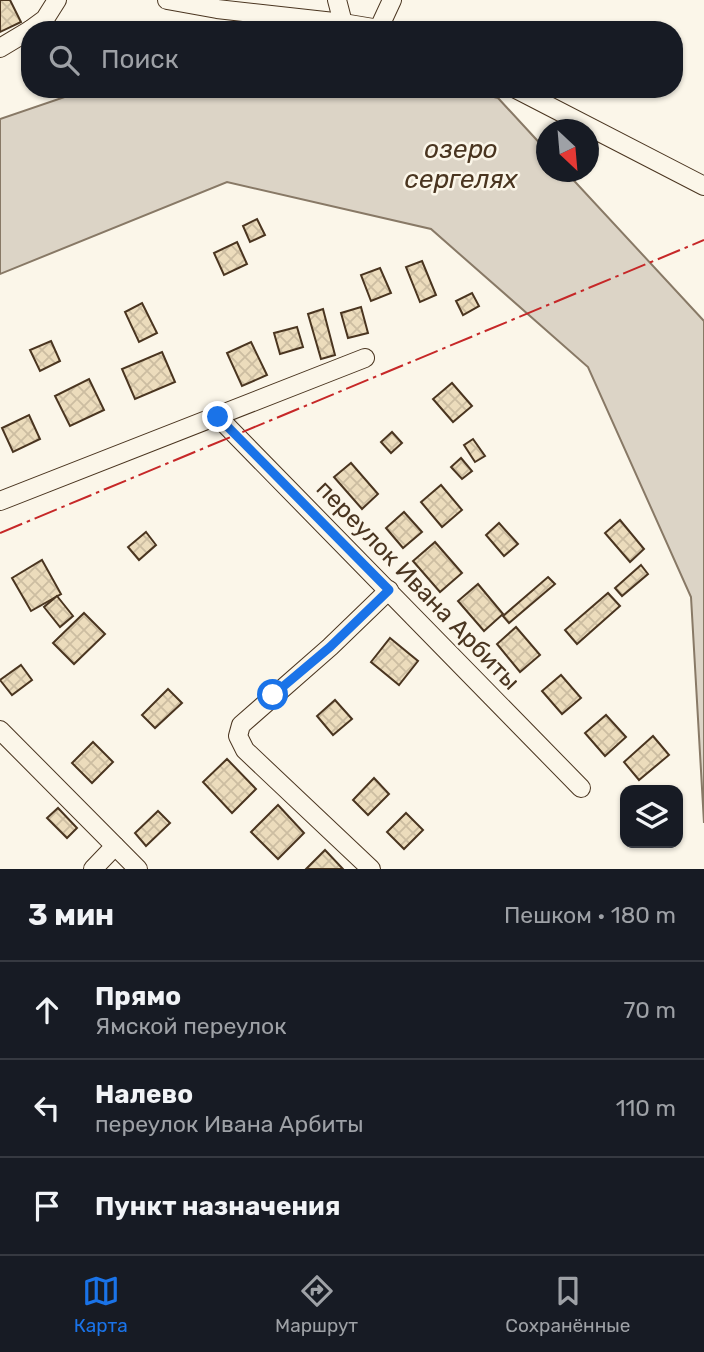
<!DOCTYPE html>
<html lang="ru">
<meta charset="utf-8">
<style>
:root{--surface:#171b24;--page:#20242c;--text:#f1f3f6;--muted:#9ea1a6;--line:#363941;--accent:#1a73e8}
body{margin:0;font-family:Rubik,sans-serif;background:var(--page);color:var(--text)}
.controls{position:absolute;right:21px;bottom:21px;display:grid;overflow:hidden;border-radius:14px;box-shadow:0 2px 5px #0004}
.controls button{width:63px;height:63px;display:grid;place-items:center;padding:0;border:0;border-bottom:2px solid var(--line);background:var(--surface);color:var(--text);font:35px sans-serif}
.compass{position:absolute;left:536px;top:119px;width:63px;height:63px;border-radius:50%;background:var(--surface);box-shadow:0 2px 5px #0004;rotate:154deg}
.stop{position:absolute;width:21px;height:21px;margin:-16px;border:5px solid #1a73e8;border-radius:50%;background:#fff}
.stop.end{background:#1a73e8;border-color:#fff;box-shadow:0 2px 7px #0008}
.list{margin:0;padding:0;list-style:none}
h2{display:flex;justify-content:space-between;align-items:center;height:91px;margin:0;padding:0 28px;font-size:30px}
h2 small{font-size:23px;font-weight:400;color:var(--muted)}
.list li{display:grid;grid-template-columns:46px 1fr auto;gap:21px;align-items:center;box-sizing:border-box;height:98px;padding:0 28px;border-top:2px solid var(--line)}
.list b{display:block;font-size:26px;white-space:nowrap}
.list p{margin:0;font-size:23px;white-space:nowrap;color:var(--muted)}
.list em{font-size:23px;font-style:normal;color:var(--muted)}
.icon{flex:none;width:38px;height:38px;fill:none;stroke:currentColor;stroke-width:2;stroke-linecap:round;stroke-linejoin:round}
.map{position:relative;flex:none;width:704px;height:869px;overflow:hidden}
.search{position:absolute;background:var(--surface);box-shadow:0 2px 5px #0004;left:21px;right:21px;top:21px;height:77px;display:flex;align-items:center;gap:18px;box-sizing:border-box;padding:0 24px;border-radius:28px;color:var(--muted);font-size:26px}
.sheet{height:385px;background:var(--surface)}
nav{display:flex;justify-content:space-around;align-items:center;box-sizing:border-box;height:98px;border-top:2px solid var(--line);background:var(--surface);font-size:19px;color:var(--muted)}
nav a{display:grid;justify-items:center;gap:4px}
nav .on{color:var(--accent)}
.map>svg:first-child{display:block}
.water{fill:#dcd4c6;stroke:#887966;stroke-width:2}
.building{fill:url(#building-cross-hatch);stroke:#4a3520;stroke-width:2}
.lines{fill:none;stroke-linecap:round;stroke-linejoin:round}
.minor-casing{stroke:#4a3520;stroke-width:20}
.minor{stroke:#fbf6e9;stroke-width:18}
.power{stroke:#c62828;stroke-width:2;stroke-dasharray:24 5 3.5 5;stroke-linecap:butt}
.route{stroke:#1a73e8;stroke-width:9}
.labels{text-anchor:middle;stroke-width:5;stroke-linejoin:round;paint-order:stroke}
.street-label{font-size:24px;fill:#4a3520;stroke:#fbf6e9}
.water-label{font-size:26px;font-style:italic;fill:#4a3520;stroke:#fbf6e9}
</style>
<div class="map">
<svg width="704" height="869" viewBox="0 0 704 869">
<defs>
<pattern id="building-cross-hatch" width="8" height="8" patternUnits="userSpaceOnUse" patternTransform="scale(1.75)"><rect width="8" height="8" fill="#ecdcbc"/><path d="M0 0l8 8M0 8l8-8" fill="none" stroke="#ccbda1"/></pattern>
</defs>
<rect width="100%" height="100%" fill="#fbf6e9"/>
<polygon class="water" points="88,89 460,89 498,98 546,150 546,172 566,172 704,321 704,823 691,597 588,367 431,229 227,182 0,274 0,119"/>
<g class="building">
<polygon points="0,0 10,0 21,22 0,32"/>
<polygon points="257,219 265,235 250,242 243,226"/>
<polygon points="237,242 247,264 224,275 214,253"/>
<polygon points="422,261 436,295 420,302 406,267"/>
<polygon points="380,268 391,293 371,301 361,275"/>
<polygon points="472,293 479,306 463,315 456,301"/>
<polygon points="142,303 157,333 139,342 125,312"/>
<polygon points="361,307 368,333 348,338 341,313"/>
<polygon points="323,309 335,355 321,359 308,314"/>
<polygon points="297,327 303,347 280,354 274,333"/>
<polygon points="51,341 60,361 40,371 30,350"/>
<polygon points="251,342 267,375 242,386 227,353"/>
<polygon points="162,352 175,382 135,399 122,369"/>
<polygon points="89,379 104,410 70,426 55,396"/>
<polygon points="452,383 472,406 453,422 433,399"/>
<polygon points="29,415 40,439 13,452 2,428"/>
<polygon points="392,432 402,443 391,453 381,442"/>
<polygon points="473,439 485,456 475,462 464,445"/>
<polygon points="461,458 472,471 462,479 451,467"/>
<polygon points="351,463 378,494 362,509 334,477"/>
<polygon points="441,485 462,510 442,527 421,502"/>
<polygon points="404,512 422,532 403,548 386,528"/>
<polygon points="620,520 644,549 630,562 605,533"/>
<polygon points="499,523 518,544 504,556 486,535"/>
<polygon points="146,532 156,545 139,560 128,547"/>
<polygon points="435,542 462,573 440,592 413,561"/>
<polygon points="42,560 61,594 31,611 12,578"/>
<polygon points="641,565 648,574 622,596 615,588"/>
<polygon points="548,577 555,584 509,623 503,616"/>
<polygon points="478,584 503,614 484,631 458,601"/>
<polygon points="608,593 620,606 577,644 565,630"/>
<polygon points="57,596 73,616 60,627 44,607"/>
<polygon points="84,613 105,634 74,664 53,643"/>
<polygon points="516,627 540,655 520,672 497,644"/>
<polygon points="390,638 418,661 399,685 371,662"/>
<polygon points="21,665 32,680 12,695 0,680"/>
<polygon points="561,675 581,698 562,714 542,691"/>
<polygon points="168,689 182,703 155,728 142,715"/>
<polygon points="335,700 352,719 333,735 317,716"/>
<polygon points="606,715 626,737 605,756 585,733"/>
<polygon points="653,736 669,755 639,780 624,762"/>
<polygon points="93,742 113,762 92,783 72,763"/>
<polygon points="227,759 256,789 232,813 203,782"/>
<polygon points="374,778 389,794 368,815 353,800"/>
<polygon points="278,805 304,833 278,859 251,832"/>
<polygon points="58,808 77,828 67,838 47,818"/>
<polygon points="158,811 170,823 146,846 135,833"/>
<polygon points="406,813 423,830 404,849 387,832"/>
<polygon points="325,850 343,869 306,869"/>
</g>
<g class="lines">
<g class="minor-casing">
<g id="minor">
<polyline points="167,0 217,9 343,23 385,30"/>
<polyline points="337,0 343,23"/>
<polyline points="379,28 392,0"/>
<polyline points="30,30 45,19 57,0"/>
<polyline points="0,48 30,30"/>
<polyline points="516,89 704,186"/>
<polyline points="218,417 581,788"/>
<polyline points="0,501 365,358"/>
<polyline points="0,730 138,869"/>
<polyline points="93,869 115,846"/>
<polyline points="371,869 245,750 238,736 241,725 330,647 389,590"/>
</g>
</g>
<use href="#minor" class="minor"/>
<polyline class="power" points="0,533 704,240"/>
</g>
<g class="lines">
<polyline class="route" points="218,417 389,590 330,647 273,695"/>
</g>
<g class="labels">
<g class="street-label">
<text transform="translate(418 585) rotate(46)" y="8">переулок Ивана Арбиты</text>
</g>
<g class="water-label">
<text x="461" y="158">озеро<tspan x="461" dy="30">сергелях</tspan></text>
</g>
</g>
</svg>
<div class="controls">
<button><svg class="icon" aria-label="layers" viewBox="0 0 24 24"><path d="M12 4l9 5-9 5-9-5zM3 14l9 5 9-5"/></svg></button>
</div>
<svg class="compass" viewBox="-18 -18 36 36"><path d="M0-13l5 13h-10z" fill="#e53935"/><path d="M0 13l5-13h-10z" fill="#9ea1a6"/></svg>
<div class="stop" style="left:273px;top:695px"></div>
<div class="stop end" style="left:218px;top:417px"></div>
<div class="search"><svg class="icon" aria-label="search" viewBox="0 0 24 24"><circle cx="10" cy="10" r="6"/><path d="M15 15l6 6"/></svg>Поиск</div>
</div>
<section class="sheet">
<h2>3 мин<small>Пешком · 180 m</small></h2>
<ul class="list">
<li><svg class="icon" aria-label="ahead" viewBox="0 0 24 24"><path d="M12 20V5M6 11l6-6 6 6"/></svg><div><b>Прямо</b><p>Ямской переулок</p></div><em>70 m</em></li>
<li><svg class="icon" aria-label="left" viewBox="0 0 24 24"><path d="M17 20v-9H6M10 6l-5 5 5 5"/></svg><div><b>Налево</b><p>переулок Ивана Арбиты</p></div><em>110 m</em></li>
<li><svg class="icon" aria-label="arrive" viewBox="0 0 24 24"><path d="M6 21V4h12l-3 4 3 4H6"/></svg><div><b>Пункт назначения</b></div></li>
</ul>
</section>
<nav>
<a class="on"><svg class="icon" aria-label="map" viewBox="0 0 24 24"><path d="M3 6l6-2 6 2 6-2v14l-6 2-6-2-6 2zM9 4v14M15 6v14"/></svg>Карта</a>
<a><svg class="icon" aria-label="directions" viewBox="0 0 24 24"><path d="M12 3l9 9-9 9-9-9zM9 14v-3h6M13 9l2 2-2 2"/></svg>Маршрут</a>
<a><svg class="icon" aria-label="saved" viewBox="0 0 24 24"><path d="M7 4h10v16l-5-4-5 4z"/></svg>Сохранённые</a>
</nav>
